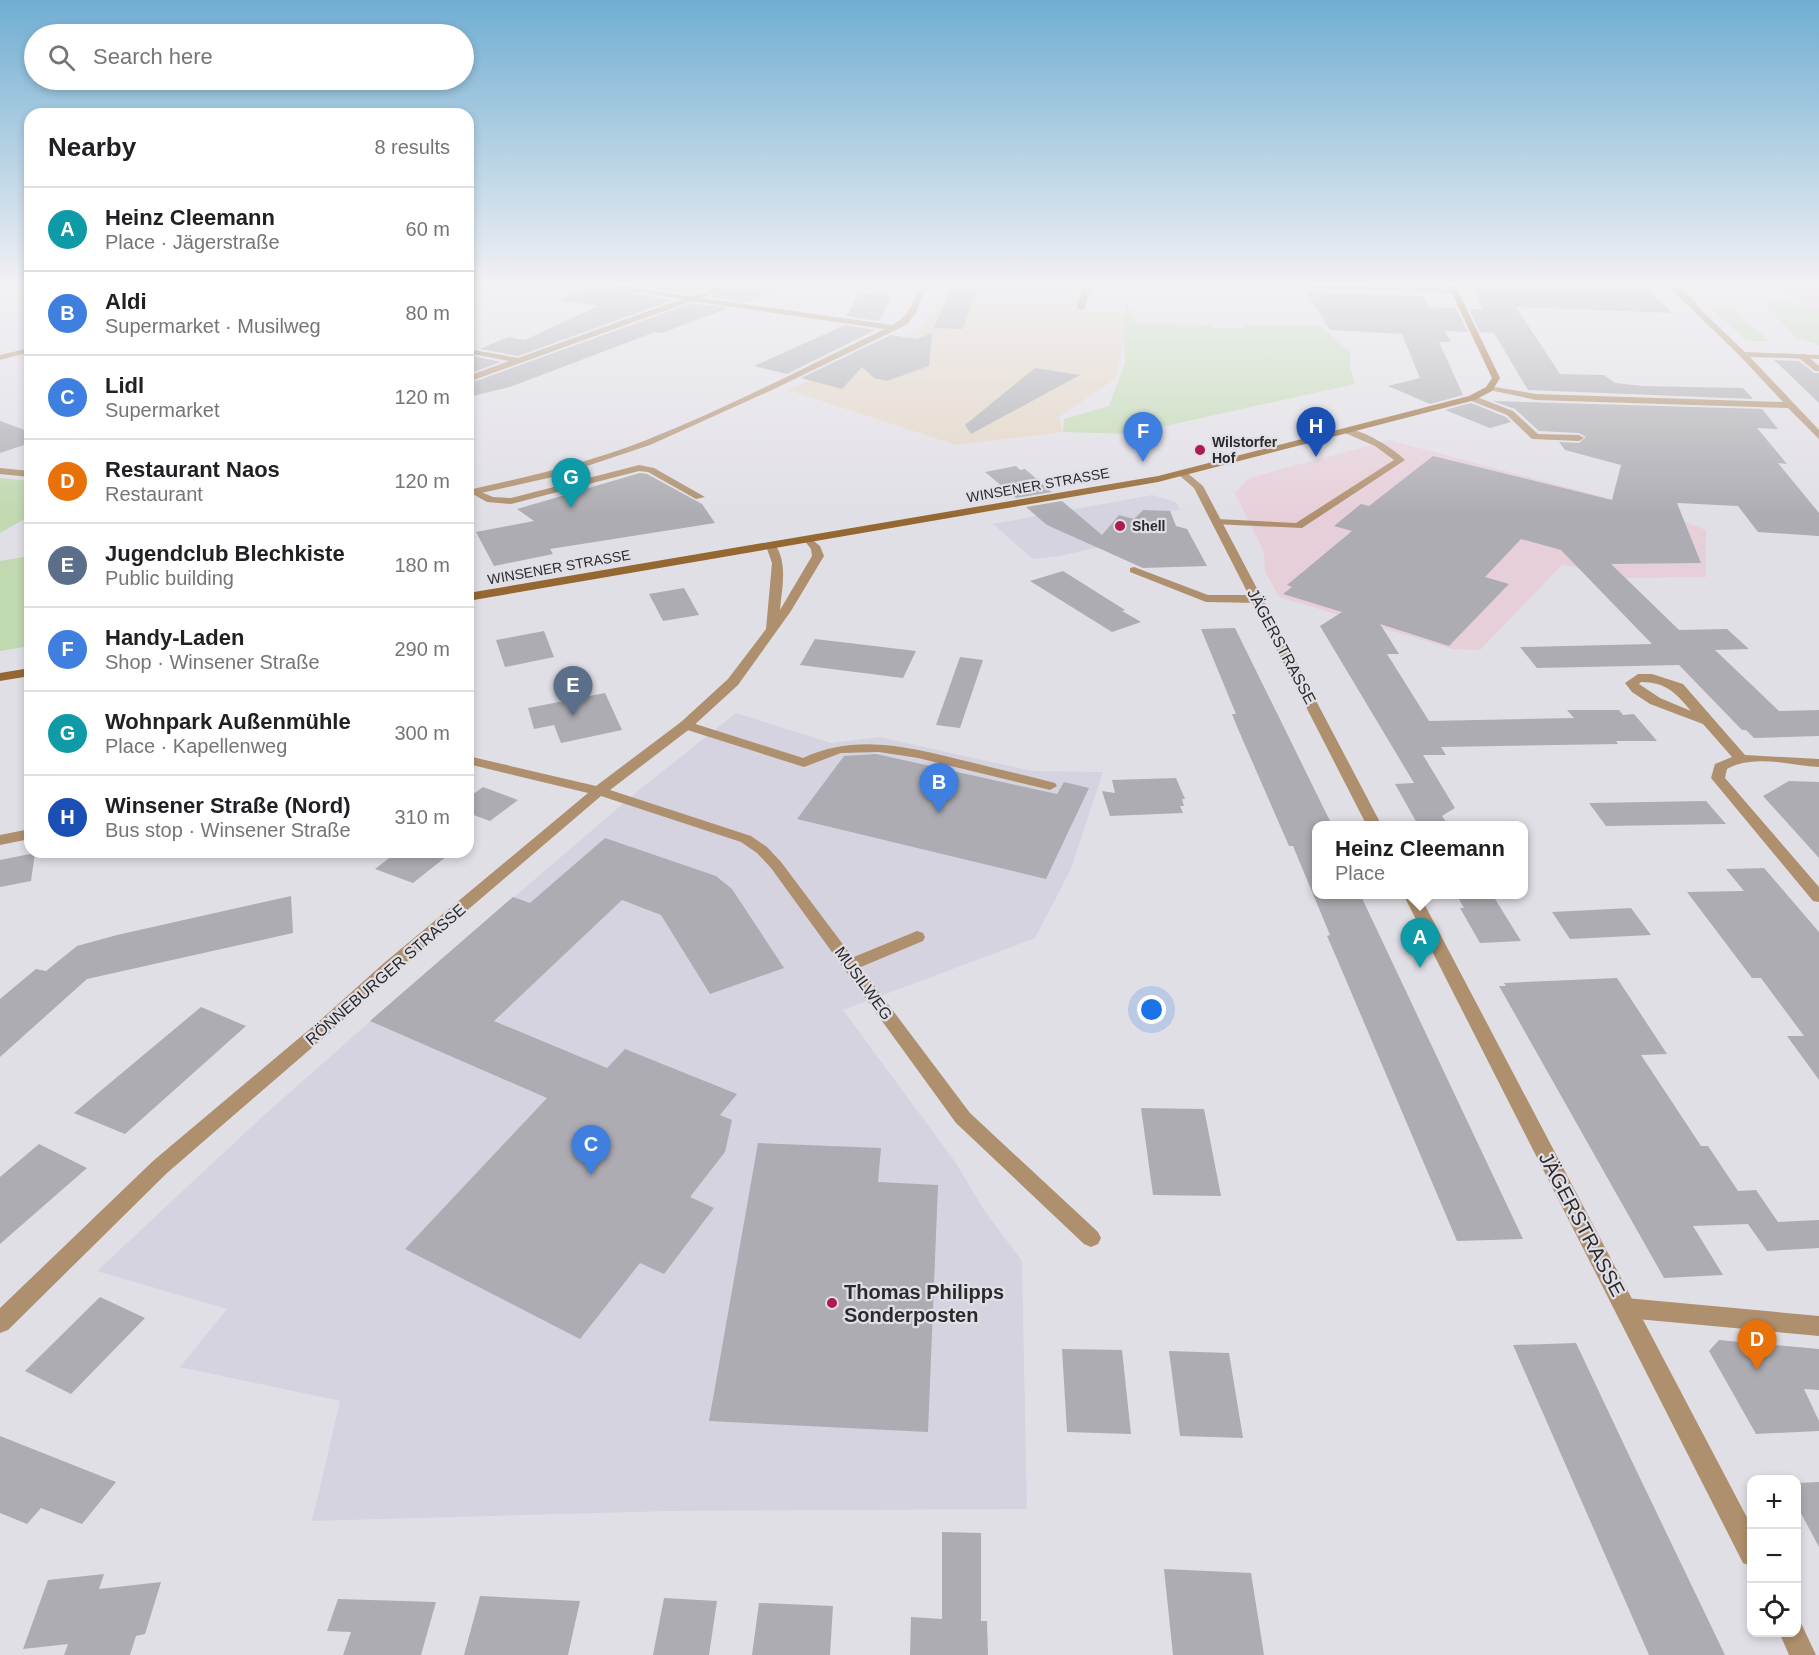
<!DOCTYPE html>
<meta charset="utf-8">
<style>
:root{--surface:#fff;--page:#f6f6f6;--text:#202124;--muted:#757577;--line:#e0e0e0;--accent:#d93025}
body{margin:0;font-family:Arial,sans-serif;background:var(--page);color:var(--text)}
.controls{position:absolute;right:18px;bottom:18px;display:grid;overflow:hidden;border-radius:12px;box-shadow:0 3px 9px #0003}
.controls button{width:54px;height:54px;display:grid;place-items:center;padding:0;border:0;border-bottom:2px solid var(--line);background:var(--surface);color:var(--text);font:30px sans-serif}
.you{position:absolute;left:1152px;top:1010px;width:21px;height:21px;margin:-15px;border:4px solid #fff;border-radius:50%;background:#1a73e8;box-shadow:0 0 0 9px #1a73e833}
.badge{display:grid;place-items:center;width:39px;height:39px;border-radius:50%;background:var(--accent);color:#fff;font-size:20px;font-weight:700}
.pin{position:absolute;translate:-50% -50px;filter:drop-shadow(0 2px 3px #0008)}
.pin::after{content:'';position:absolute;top:32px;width:21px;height:18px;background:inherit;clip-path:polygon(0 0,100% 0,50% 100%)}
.popup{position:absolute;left:1312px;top:821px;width:216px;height:78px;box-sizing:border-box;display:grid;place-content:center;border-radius:12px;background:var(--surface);filter:drop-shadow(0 2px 4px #0005);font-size:20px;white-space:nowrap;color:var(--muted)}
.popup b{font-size:22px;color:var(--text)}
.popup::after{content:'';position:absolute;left:50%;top:100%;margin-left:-12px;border:12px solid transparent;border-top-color:var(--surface)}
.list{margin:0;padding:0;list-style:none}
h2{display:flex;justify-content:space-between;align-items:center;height:78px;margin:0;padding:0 24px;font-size:26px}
h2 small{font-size:20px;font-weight:400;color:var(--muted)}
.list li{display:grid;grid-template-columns:39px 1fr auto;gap:18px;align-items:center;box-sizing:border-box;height:84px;padding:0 24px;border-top:2px solid var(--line)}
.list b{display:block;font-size:22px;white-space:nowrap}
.list p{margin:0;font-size:20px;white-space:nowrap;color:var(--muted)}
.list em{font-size:20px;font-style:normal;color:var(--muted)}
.icon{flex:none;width:33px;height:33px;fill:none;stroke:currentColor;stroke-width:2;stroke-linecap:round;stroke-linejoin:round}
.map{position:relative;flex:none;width:1819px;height:1655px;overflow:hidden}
.search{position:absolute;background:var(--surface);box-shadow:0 3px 9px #0003;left:24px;top:24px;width:450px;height:66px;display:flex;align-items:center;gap:15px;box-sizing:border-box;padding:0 21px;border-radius:33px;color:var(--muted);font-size:22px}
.panel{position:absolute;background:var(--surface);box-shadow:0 3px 9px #0003;left:24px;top:108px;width:450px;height:750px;border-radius:18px}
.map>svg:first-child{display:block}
.built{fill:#d6d3e1}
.industrial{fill:#e7cfda}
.education{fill:#e3d4c2}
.green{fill:#c0d9b1}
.building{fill:#acacb2}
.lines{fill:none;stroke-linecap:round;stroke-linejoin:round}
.service{fill:#af906e;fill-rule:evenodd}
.minor{fill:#af906e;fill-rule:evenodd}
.tertiary{fill:#af906e;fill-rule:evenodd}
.secondary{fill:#956831;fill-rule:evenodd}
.poi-dot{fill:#ae1c4e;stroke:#e1dfe6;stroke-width:2}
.labels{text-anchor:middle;stroke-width:4.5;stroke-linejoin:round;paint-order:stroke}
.far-poi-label{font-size:14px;font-weight:bold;fill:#2b2b2d;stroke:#e1dfe6;text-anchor:start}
.far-street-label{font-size:14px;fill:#2b2b2d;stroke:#e1dfe6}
.street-label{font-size:16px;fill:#2b2b2d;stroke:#e1dfe6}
.near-street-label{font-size:20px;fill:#2b2b2d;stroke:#e1dfe6}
.near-poi-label{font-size:20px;font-weight:bold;fill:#2b2b2d;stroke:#e1dfe6;text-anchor:start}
</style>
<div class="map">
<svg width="1819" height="1655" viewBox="0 0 1819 1655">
<rect width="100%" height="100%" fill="#e1dfe6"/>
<g class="built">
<polygon points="1152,495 1176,502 1180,510 1171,511 1175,524 1148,525 1112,544 1060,556 1033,559 993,524"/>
<polygon points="736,713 831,743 879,737 1032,771 1103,772 1071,869 1035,938 843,1010 956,1163 984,1210 1022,1261 1027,1509 671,1511 312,1521 340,1401 180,1367 227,1309 97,1271 262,1117 400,995 639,790"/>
</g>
<g class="industrial">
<polygon points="1775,285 1819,285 1819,311 1802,303"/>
<polygon points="1389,440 1660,512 1706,530 1706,577 1614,578 1563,564 1480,650 1452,649 1279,597 1265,571 1264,552 1235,493 1249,478"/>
</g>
<polygon class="education" points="978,285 1080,285 1077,302 1079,310 1125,313 1124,342 1115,379 1059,417 1063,432 956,445 788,390 920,330 945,295 968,296 969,291 976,292"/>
<g class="green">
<polygon points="1763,302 1802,303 1819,311 1819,345 1796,338"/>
<polygon points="1127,305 1138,324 1211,325 1214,328 1244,328 1243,325 1320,326 1350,352 1350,367 1355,384 1129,434 1063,432 1064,419 1109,406 1125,363 1124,325"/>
<polygon points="1712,309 1733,310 1769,341 1747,341"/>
<polygon points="0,478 30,481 30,516 0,533"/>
<polygon points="30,556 30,646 0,651 0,561"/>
</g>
<g class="building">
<polygon points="630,285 720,285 687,294"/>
<polygon points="734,285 785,285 785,287 745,302 709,297"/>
<polygon points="952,285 978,285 963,329 934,328"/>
<polygon points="1470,285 1644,285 1672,313 1516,307 1560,374 1604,375 1615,383 1643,386 1743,388 1753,399 1528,390 1494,333 1480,332 1469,309 1483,309"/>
<polygon points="592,286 673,300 518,356 480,349 508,337 525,340 598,306 560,300"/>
<polygon points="1306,292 1423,296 1428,307 1456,308 1468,332 1445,331 1451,342 1439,342 1463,395 1430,404 1388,386 1420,378 1402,334 1330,330"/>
<polygon points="859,294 892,295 879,321 846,316"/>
<polygon points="692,303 728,308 662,333 655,332 510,387 468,397 468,384"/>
<polygon points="845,325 875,330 787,374 754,366"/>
<polygon points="932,333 929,366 887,381 874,378 862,367 842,389 801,378 891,335 916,339"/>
<polygon points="468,355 501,362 468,374"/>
<polygon points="1774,360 1799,361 1814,373 1819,373 1819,403"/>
<polygon points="1035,368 1080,375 971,434 965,425"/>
<polygon points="1493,401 1762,409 1778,429 1757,428 1787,464 1778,463 1819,513 1819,536 1758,532 1738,506 1677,503 1701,563 1611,564 1679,630 1727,629 1749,649 1715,650 1779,711 1819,710 1819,736 1754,738 1746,730 1742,730 1679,665 1537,668 1520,647 1652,644 1561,550 1521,539 1485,577 1509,584 1449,646 1380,624 1399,654 1387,654 1429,721 1574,718 1567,710 1619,710 1623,715 1634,714 1657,741 1616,741 1618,744 1441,747 1446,755 1423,755 1455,808 1442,816 1448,825 1418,825 1395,784 1414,783 1320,626 1342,612 1283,594 1292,587 1287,585 1352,531 1334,526 1361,504 1369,506 1433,456 1612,500 1621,465 1565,450 1559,442 1579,443 1586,437 1579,433 1539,431 1515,409"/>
<polygon points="1471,403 1506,417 1511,422 1490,428 1445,410"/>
<polygon points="0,421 30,432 30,443 0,453"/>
<polygon points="1016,466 1020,470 1025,469 1052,492 1016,498 985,472"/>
<polygon points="640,473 647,474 702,504 715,523 550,549 553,554 494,566 476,532 534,521 517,509"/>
<polygon points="1062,501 1102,535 1119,515 1134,519 1143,510 1170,511 1176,526 1187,529 1207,566 1143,568 1047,525 1026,507"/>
<polygon points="1063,571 1125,610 1122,611 1141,622 1112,632 1030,581"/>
<polygon points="684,588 699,615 663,621 649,594"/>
<polygon points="1235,628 1332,825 1317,825 1317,894 1360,894 1523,1239 1457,1241 1337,959 1327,936 1330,935 1293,846 1289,846 1238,729 1232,714 1236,714 1201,629"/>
<polygon points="544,631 554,657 505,667 496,640"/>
<polygon points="815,639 916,651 903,678 800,665"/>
<polygon points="960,657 983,660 960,728 936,725"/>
<polygon points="605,693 622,730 561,743 554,725 534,729 528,708"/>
<polygon points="876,754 1057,794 1064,782 1089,788 1046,879 797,819 844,756"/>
<polygon points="1176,778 1185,799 1182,799 1184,806 1180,806 1183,813 1110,816 1102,791 1115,793 1112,780"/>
<polygon points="1789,781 1819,782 1819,858 1763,796"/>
<polygon points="483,787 518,800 490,821 468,813 468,798"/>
<polygon points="1706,801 1726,824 1606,826 1589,803"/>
<polygon points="605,838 716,876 732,889 784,968 710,994 661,915 622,900 494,1021 607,1068 625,1049 737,1094 720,1115 732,1120 725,1152 690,1197 714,1208 664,1274 640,1263 580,1339 405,1249 547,1098 370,1021 513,897 530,903"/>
<polygon points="397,852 452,852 413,883 375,869"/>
<polygon points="35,853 31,881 0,887 0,860"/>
<polygon points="1764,868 1819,932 1819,1080 1787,1036 1804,1036 1761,978 1752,978 1687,892 1744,891 1726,869"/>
<polygon points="1456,894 1492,894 1521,941 1480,943 1460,908 1464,908"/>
<polygon points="291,896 293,933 87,979 0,1057 0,999 36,969 46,971 77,946 117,935"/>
<polygon points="1631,908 1651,935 1570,939 1552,912"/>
<polygon points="1617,978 1667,1054 1641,1055 1701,1146 1708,1146 1738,1191 1756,1190 1778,1222 1819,1220 1819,1248 1767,1251 1748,1224 1693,1226 1723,1275 1664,1278 1499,986 1506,986 1504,983"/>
<polygon points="201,1007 246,1026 125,1134 74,1113"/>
<polygon points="1141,1108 1204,1109 1221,1196 1153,1195"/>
<polygon points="758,1143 881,1148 878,1182 938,1185 928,1432 709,1421"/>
<polygon points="39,1144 87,1168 0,1244 0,1177"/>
<polygon points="100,1297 145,1318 71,1394 25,1371"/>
<polygon points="1719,1340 1819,1349 1819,1390 1804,1389 1819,1421 1819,1431 1756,1434 1709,1351"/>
<polygon points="1576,1343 1627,1451 1725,1655 1649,1655 1513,1345"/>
<polygon points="1062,1349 1122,1350 1131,1434 1067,1432"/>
<polygon points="1169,1351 1229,1353 1243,1438 1180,1436"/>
<polygon points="0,1436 116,1482 82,1524 41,1508 27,1524 0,1513"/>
<polygon points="1819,1482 1819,1547 1797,1506 1797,1483"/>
<polygon points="942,1532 981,1533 981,1621 987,1621 988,1655 910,1655 911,1617 942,1619"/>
<polygon points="1164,1569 1251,1573 1264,1655 1173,1655"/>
<polygon points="104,1574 99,1589 161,1582 145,1634 136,1636 130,1655 64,1655 68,1644 23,1649 48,1580"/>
<polygon points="480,1596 580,1601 568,1655 464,1655"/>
<polygon points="664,1598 717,1601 709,1655 653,1655"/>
<polygon points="338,1599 436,1602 421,1655 343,1655 351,1632 327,1631"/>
<polygon points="759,1603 833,1606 830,1655 752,1655"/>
</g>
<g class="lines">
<g class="service">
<polygon points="1083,285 1091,285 1085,308 1081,310 1077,308"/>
<polygon points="1799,354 1805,354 1819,366 1819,371 1815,371 1799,358"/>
<polygon points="1472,395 1513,411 1538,434 1579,435 1584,438 1579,441 1532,439 1507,415 1469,400 1468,398"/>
<path d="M1345 429C1361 428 1393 448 1405 460L1302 528 1213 524V520L1217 519 1296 523 1394 460 1375 446 1345 433Z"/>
<polygon points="639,465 654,468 705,497 696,499 648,472 639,471 511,504 487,502 469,492 474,489 493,497 511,498"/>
<polygon points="1134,567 1208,595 1257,595 1263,599 1257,603 1206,602 1130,572 1130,568"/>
<path d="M686 721 803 758C857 732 914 748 970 762 998 769 1027 776 1055 783L1057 786 1050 790 918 758 879 752 841 753 804 767 681 728 679 725 681 722Z"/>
<polygon points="917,931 923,933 925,937 923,941 856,969 844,969 842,965 844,961"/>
</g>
<g class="minor">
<path d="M594 285C625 283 657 293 687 296 702 297 717 285 732 285L701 298 892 325C909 317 913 301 921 285H928L916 312 908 324 772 390 650 445 557 476 468 496V490C528 477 587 463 644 441 726 409 805 367 885 329L692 301 468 382V376L509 361 468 353V349L518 358 682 299Z"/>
<polygon points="1281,285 1454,289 1458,291 1454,293 1285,287"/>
<path d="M1667 285C1677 285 1694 297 1698 307L1745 352 1819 355V359L1750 357 1819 430V439L1788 408 1536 400 1485 389 1489 386 1536 394 1783 402 1740 356Z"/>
<polygon points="30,348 30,352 0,360 0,355"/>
<polygon points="0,468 30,471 30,477 0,474"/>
<path d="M809 537 820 546 824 556 791 611 738 685 691 728 610 790 751 836 767 847 781 862 970 1113 1098 1232 1101 1238 1098 1244 1091 1247 1084 1244 956 1123 771 868 757 853 741 842 601 796 396 971 329 1033 167 1173 8 1330 0 1333V1308L153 1161 317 1023 384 963 588 793 468 764V756L596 786 681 722 728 679 766 629 772 563 766 546 771 543 775 544C788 564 782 587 780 610L812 556 811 549 804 540Z"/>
<path d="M1638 674H1652L1683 684 1745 755 1819 759V767C1791 765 1752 754 1727 769L1725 778 1819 887V902L1813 901 1711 778 1715 764 1732 757 1703 724 1650 704 1632 692 1625 683ZM1641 682C1666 682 1676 693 1691 711L1660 698 1639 684Z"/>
<polygon points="30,829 30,839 0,845 0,835"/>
<polygon points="1626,1298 1819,1316 1819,1336 1626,1318 1618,1315 1615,1308 1618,1301"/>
</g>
<g class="tertiary">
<polygon points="1179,471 1185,471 1203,486 1382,826 1367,826 1194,488 1179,475"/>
<polygon points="1403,894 1419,894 1752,1527 1752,1567 1743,1563"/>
<polygon points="1796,1621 1801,1623 1816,1655 1789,1655 1779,1632 1796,1632"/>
</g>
<g class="secondary">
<polygon points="1448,285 1455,285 1500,378 1492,391 1475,400 1158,482 468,601 468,593 1158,476 1469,396 1486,387 1492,378"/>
<polygon points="30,668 30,676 0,681 0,673"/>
</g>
</g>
<linearGradient id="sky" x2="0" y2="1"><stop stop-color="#70aed2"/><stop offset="0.55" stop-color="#f2f1f4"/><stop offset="1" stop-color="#f2f1f4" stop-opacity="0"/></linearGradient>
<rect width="1819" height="516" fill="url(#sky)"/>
<g class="poi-dot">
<circle cx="1200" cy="450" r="6"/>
<circle cx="1120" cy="526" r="6"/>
<circle cx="832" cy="1303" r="6"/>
</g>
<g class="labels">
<g class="far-poi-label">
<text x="1212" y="447">Wilstorfer<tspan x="1212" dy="16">Hof</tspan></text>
<text x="1132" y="531">Shell</text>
</g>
<g class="far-street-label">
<text transform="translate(1038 485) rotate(-10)" y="5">WINSENER STRASSE</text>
<text transform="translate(559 567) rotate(-10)" y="5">WINSENER STRASSE</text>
</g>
<g class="street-label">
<text transform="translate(1282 646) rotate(62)" y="6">JÄGERSTRASSE</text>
<text transform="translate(385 974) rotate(-41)" y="6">RÖNNEBURGER STRASSE</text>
<text transform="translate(864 983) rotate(54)" y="6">MUSILWEG</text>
</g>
<g class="near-street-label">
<text transform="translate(1582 1224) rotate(62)" y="7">JÄGERSTRASSE</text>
</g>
<g class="near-poi-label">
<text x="844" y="1299">Thomas Philipps<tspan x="844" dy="23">Sonderposten</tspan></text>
</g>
</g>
</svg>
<div class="controls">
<button>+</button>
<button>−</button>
<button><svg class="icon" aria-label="locate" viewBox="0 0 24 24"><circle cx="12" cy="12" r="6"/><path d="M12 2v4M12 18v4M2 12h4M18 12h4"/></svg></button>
</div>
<div class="you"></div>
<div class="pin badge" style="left:1420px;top:968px;background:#0f9aa8">A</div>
<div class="popup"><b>Heinz Cleemann</b>Place</div>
<div class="pin badge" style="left:939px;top:813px;background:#3f7fe0">B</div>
<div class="pin badge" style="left:591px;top:1175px;background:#3f7fe0">C</div>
<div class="pin badge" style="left:1757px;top:1370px;background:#e8710a">D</div>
<div class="pin badge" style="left:573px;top:716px;background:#5c6f8a">E</div>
<div class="pin badge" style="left:1143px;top:462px;background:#3f7fe0">F</div>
<div class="pin badge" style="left:571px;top:508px;background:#0f9aa8">G</div>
<div class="pin badge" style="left:1316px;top:457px;background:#1a4fb4">H</div>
<div class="search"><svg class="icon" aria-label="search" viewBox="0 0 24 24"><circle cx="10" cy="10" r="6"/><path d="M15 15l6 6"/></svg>Search here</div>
<section class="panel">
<h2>Nearby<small>8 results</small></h2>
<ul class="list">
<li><span class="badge" style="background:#0f9aa8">A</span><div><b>Heinz Cleemann</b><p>Place · Jägerstraße</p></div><em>60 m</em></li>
<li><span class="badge" style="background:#3f7fe0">B</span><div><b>Aldi</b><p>Supermarket · Musilweg</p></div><em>80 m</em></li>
<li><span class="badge" style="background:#3f7fe0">C</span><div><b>Lidl</b><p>Supermarket</p></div><em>120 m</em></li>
<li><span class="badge" style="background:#e8710a">D</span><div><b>Restaurant Naos</b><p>Restaurant</p></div><em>120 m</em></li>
<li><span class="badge" style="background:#5c6f8a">E</span><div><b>Jugendclub Blechkiste</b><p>Public building</p></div><em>180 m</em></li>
<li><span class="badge" style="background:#3f7fe0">F</span><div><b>Handy-Laden</b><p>Shop · Winsener Straße</p></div><em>290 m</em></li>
<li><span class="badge" style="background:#0f9aa8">G</span><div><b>Wohnpark Außenmühle</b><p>Place · Kapellenweg</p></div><em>300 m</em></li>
<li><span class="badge" style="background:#1a4fb4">H</span><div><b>Winsener Straße (Nord)</b><p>Bus stop · Winsener Straße</p></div><em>310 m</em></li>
</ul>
</section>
</div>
